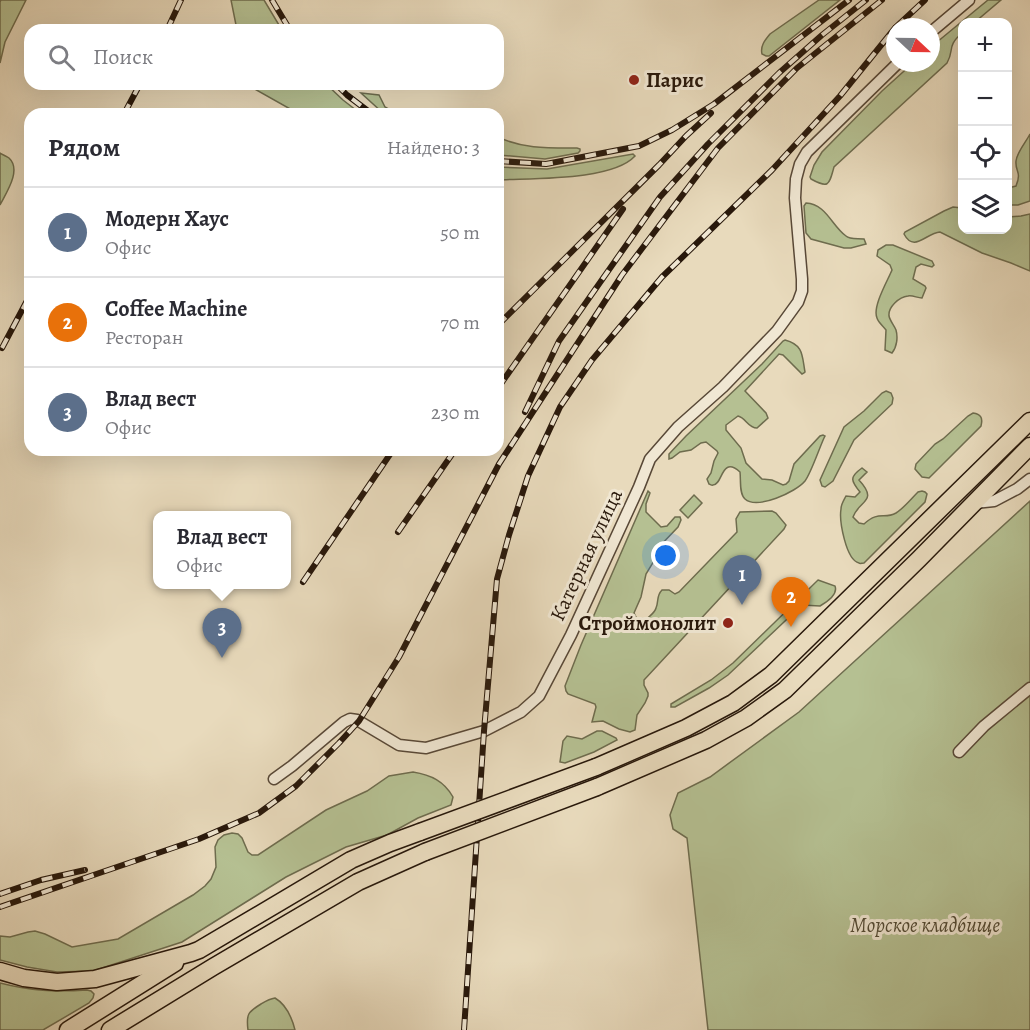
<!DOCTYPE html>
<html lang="ru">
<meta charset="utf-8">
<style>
:root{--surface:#fff;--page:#f7f7f7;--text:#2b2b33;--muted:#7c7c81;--line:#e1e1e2;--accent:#db2777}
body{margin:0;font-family:Alegreya,serif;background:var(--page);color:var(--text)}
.controls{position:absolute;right:18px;top:18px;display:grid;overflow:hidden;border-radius:12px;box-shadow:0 6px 24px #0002}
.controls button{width:54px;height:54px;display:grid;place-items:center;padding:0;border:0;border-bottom:2px solid var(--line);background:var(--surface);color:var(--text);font:30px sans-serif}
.compass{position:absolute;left:886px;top:18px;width:54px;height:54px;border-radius:50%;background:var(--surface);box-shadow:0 6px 24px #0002;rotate:112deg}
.you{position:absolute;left:666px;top:556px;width:21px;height:21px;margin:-15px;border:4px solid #fff;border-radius:50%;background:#1a73e8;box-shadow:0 0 0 9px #1a73e833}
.badge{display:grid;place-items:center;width:39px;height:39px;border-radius:50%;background:var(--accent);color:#fff;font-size:20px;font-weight:700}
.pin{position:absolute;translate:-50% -50px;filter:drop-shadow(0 2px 3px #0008)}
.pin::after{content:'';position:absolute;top:32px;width:21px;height:18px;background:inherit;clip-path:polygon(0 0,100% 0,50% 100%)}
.popup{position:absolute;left:153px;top:511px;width:138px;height:78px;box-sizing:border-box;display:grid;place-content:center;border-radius:12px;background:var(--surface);filter:drop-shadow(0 2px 4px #0005);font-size:20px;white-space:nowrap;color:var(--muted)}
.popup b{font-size:22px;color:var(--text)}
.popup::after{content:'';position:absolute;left:50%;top:100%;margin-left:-12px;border:12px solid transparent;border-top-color:var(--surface)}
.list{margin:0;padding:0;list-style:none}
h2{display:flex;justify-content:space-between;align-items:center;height:78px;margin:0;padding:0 24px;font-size:26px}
h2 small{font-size:20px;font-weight:400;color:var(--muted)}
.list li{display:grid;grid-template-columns:39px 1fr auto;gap:18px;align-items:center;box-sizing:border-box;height:90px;padding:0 24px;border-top:2px solid var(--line)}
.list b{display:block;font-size:22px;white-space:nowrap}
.list p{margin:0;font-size:20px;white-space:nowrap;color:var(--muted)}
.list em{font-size:20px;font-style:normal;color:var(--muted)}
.icon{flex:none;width:33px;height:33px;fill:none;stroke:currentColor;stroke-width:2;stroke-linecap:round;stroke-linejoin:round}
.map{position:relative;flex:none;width:1030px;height:1030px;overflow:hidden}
.search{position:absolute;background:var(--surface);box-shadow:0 6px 24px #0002;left:24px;top:24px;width:480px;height:66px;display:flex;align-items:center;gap:15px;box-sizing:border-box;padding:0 21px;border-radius:18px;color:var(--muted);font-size:22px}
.panel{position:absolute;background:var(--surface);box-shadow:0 6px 24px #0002;left:24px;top:108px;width:480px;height:348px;border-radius:18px}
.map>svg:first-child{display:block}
.green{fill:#b5c092;stroke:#6e6c4e;stroke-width:1.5}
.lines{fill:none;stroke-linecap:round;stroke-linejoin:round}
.minor-casing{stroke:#584837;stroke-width:13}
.trunk-casing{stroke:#28180b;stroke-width:19}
.minor{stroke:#f0e7d3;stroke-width:10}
.trunk{stroke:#e8dabc;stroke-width:16}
.rail-casing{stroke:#28180b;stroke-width:6}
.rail{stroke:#f0e7d3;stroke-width:4;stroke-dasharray:11;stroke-linecap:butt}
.trunk-bridge-casing{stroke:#28180b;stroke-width:19;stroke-linecap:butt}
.trunk-bridge{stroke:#e8dabc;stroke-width:16}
.poi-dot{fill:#8f2418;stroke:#f0e7d3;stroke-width:2}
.labels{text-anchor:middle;stroke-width:6;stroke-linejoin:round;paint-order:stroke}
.poi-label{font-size:21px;font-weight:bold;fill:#28180b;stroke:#f0e7d3;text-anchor:start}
.street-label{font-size:21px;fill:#28180b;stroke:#f0e7d3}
.park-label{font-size:21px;font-style:italic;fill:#524a34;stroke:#f0e7d3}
</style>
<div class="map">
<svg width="1030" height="1030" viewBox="0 0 1030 1030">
<rect width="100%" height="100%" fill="#e8dabc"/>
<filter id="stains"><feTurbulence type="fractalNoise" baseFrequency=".00333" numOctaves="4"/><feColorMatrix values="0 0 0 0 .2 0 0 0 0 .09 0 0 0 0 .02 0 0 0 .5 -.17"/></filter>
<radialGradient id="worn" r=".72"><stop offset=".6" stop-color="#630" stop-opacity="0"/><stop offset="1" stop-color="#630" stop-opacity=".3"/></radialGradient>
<g class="green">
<polygon points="1,0 26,0 5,42 0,63 0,2"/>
<polygon points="231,0 264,0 282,30 237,30"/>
<path d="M819 0H840L769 56H766L762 54C760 46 765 40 770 34Z"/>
<path d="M988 0H1001L975 22H962V33C946 47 955 49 947 63L834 167C829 185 829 189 811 179L810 177 814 165 822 152 882 91 913 63H931V47Z"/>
<polygon points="250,84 326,84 343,100 361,114 299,114 251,87"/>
<polygon points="361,93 379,95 385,107 397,114 383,113"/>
<path d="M1030 134V201L1018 205H1008V188L1016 186C1022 171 1015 172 1016 161 1017 152 1026 142 1030 134Z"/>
<path d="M498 137C523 149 549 148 577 148L580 149V151L578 153 545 159 498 155Z"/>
<path d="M0 153C3 155 6 156 9 158 22 170 6 193 0 205Z"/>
<path d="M633 154 635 156C612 181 532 178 498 180V167L547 169Z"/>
<path d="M806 203C826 204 832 226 846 236 850 240 859 238 864 239L866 244 851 248H844L811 239 806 233 804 206Z"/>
<path d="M953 207 962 208V230H1008V217L1021 216 1030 214V271L1011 263 982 253 940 232C926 233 914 253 904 234L905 232 944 211Z"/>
<path d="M886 245H893L932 261 934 265 932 267 921 264 916 267 913 279 925 286 926 288 922 298C917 298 913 295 908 296 899 297 888 307 889 316 890 321 894 325 896 330 898 337 897 347 892 353L885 350 886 330C883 326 878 322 877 318 872 307 888 280 892 270L890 265 877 256 878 250Z"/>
<path d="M785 340C804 345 802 356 805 372L804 373 802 374 783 355 779 354 745 391 766 413 768 418 757 428C748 428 746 418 738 416L726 425V430L741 448 746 463 762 479 772 480 783 485 786 484 789 481 794 464 820 436 823 435 825 436 824 438C819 449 811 473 805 481 796 492 757 510 745 499 739 494 741 480 740 472 721 455 723 485 713 485 712 486 710 484 709 484L707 479 711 473 714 461 718 453 717 451 706 442 701 443 691 450 680 452 672 458 669 459V454L686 436 762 364 783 341Z"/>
<polygon points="886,391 891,393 893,398 892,404 854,440 833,481 825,487 822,486 820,480 844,427 864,411 882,393"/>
<path d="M973 413C981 414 983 418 981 426L929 478 922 477 915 469 916 464 935 444 943 439 968 416Z"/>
<path d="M862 468 867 472 859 480C879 502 859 500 853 517L859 523 864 524C879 510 884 520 896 513 904 508 911 499 918 492L922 491 925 492 927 494 925 502 864 563C862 563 860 564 859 563 846 560 839 521 841 509 841 504 844 500 846 496L855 497 860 492C851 481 849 477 862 468Z"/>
<path d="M648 491 650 493 646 504V512L661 527 667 526 675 517H680L681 520 678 527 659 547 654 561 646 574 641 597 634 613 637 619 643 621 646 620C649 616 655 613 656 608 659 601 656 596 662 590H669L675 594 679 592 737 532 736 519 740 512 772 511 776 513 786 525 784 529 644 680V685L648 693V696L645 703 637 715 635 730 630 732 619 729 603 721 592 722 596 707 595 704 568 694 566 691 565 686 581 645Z"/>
<polygon points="694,495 702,503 688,518 680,510"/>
<polygon points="1030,501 1030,1030 708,1030 687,838 673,829 670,815 678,793 710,777 799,712"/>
<path d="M818 580 835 586C838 594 827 602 820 606L802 605 728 675 709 688 675 707H671V704L711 680 733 663Z"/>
<polygon points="597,731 602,731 616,738 617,740 594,752 565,763 560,762 563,741 567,736 582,739"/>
<path d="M413 772C431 775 444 781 453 797L451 805 418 818 387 835 346 847 286 877 182 942 93 971 57 972 27 967 0 960V936L10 937 28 932 35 931 45 934 72 947 118 939 193 895 205 886 211 879 216 867 215 847 218 840 224 835 232 833 238 834 242 838 248 852 252 855H258L326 810 367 791 389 776Z"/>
<path d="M0 983C31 991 54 992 87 990L91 991 94 994 93 998 89 1003 43 1030H0Z"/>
<path d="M275 998C287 1005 292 1018 295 1030H248C246 1014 248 1012 261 1004 266 1001 269 999 275 998Z"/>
</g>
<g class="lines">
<g class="minor-casing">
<g id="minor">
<polyline points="931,32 969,0"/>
<polyline points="975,503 994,501 1017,489 1030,479"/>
<polyline points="959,752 984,726 1030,688"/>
<polyline points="274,779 292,766 344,722 350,719 357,720 399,745 426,748 484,731 521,712 539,696 571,635 639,487 650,459 678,427 723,387 777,331 798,302 802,291 802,279 795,198 796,179 800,164 807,152 898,63"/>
</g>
</g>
<g class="trunk-casing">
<g id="trunk">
<polyline points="596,767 686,728 733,703 771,675 1030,421"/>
<polyline points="597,787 706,740 746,718 785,690 919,559 1030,446"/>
<polyline points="0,971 24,978 57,982 95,979 191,953 199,950 351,860 390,843 420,832"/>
<polyline points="68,1030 175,963"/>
<polyline points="110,1030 213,967 358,882 425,852"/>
</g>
</g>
<use href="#minor" class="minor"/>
<use href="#trunk" class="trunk"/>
<g class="rail-casing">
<g id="rail">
<polyline points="272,0 290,30"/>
<polyline points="896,27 925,0"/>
<polyline points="167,30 181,0"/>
<polyline points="336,84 347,95 372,114"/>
<polyline points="124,114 140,84"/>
<polyline points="498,161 546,164 639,146 672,130 714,104 849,0"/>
<polyline points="498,325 659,165 686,136 711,113"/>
<polyline points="2,348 30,295"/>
<polyline points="498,388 623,209"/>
<polyline points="525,412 559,341 660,197 708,144 779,73 822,35 866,0"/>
<polyline points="398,532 455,450"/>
<polyline points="303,582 393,450"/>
<polyline points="0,894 41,880 85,870"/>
<polyline points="0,907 199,839 259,813 296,786 339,743 359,721 399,657 499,464 622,275 718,148 797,68 882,0"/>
<polyline points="464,1030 484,731 497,579 509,535 528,476 560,407 592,360 662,277 772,170 840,96 895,28"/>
</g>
</g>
<use href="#rail" class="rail"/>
<g class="trunk-bridge-casing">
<g id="trunk-bridge">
<polyline points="420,832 596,767"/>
<polyline points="425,852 597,787"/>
</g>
</g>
<use href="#trunk-bridge" class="trunk-bridge"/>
</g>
<g class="poi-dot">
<circle cx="634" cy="80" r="6"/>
<circle cx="728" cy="623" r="6"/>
</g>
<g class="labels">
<g class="poi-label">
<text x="646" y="87">Парис</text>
<text x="716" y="630" text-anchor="end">Строймонолит</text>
</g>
<g class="street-label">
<text transform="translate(586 555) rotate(-65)" y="7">Катерная улица</text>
</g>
<g class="park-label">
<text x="925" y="932">Морское кладбище</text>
</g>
</g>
<rect width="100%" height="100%" filter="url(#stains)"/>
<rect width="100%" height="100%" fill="url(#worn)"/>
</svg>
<div class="controls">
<button>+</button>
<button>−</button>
<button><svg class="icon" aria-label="locate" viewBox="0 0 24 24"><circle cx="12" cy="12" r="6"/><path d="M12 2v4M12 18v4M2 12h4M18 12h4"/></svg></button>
<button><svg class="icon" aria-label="layers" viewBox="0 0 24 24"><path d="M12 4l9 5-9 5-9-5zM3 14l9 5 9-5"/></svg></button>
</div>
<svg class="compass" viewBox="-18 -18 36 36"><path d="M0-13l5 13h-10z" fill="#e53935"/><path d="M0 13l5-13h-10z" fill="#7c7c81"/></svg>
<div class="you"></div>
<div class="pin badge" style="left:742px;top:605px;background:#5c6f8a">1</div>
<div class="pin badge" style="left:791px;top:627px;background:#e8710a">2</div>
<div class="pin badge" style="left:222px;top:658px;background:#5c6f8a">3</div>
<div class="popup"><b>Влад вест</b>Офис</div>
<div class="search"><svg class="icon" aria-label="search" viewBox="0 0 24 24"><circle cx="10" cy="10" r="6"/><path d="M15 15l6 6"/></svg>Поиск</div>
<section class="panel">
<h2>Рядом<small>Найдено: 3</small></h2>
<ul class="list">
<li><span class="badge" style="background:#5c6f8a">1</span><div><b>Модерн Хаус</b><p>Офис</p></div><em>50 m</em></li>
<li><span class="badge" style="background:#e8710a">2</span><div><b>Coffee Machine</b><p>Ресторан</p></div><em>70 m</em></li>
<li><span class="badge" style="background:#5c6f8a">3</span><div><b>Влад вест</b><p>Офис</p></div><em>230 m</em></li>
</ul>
</section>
</div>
